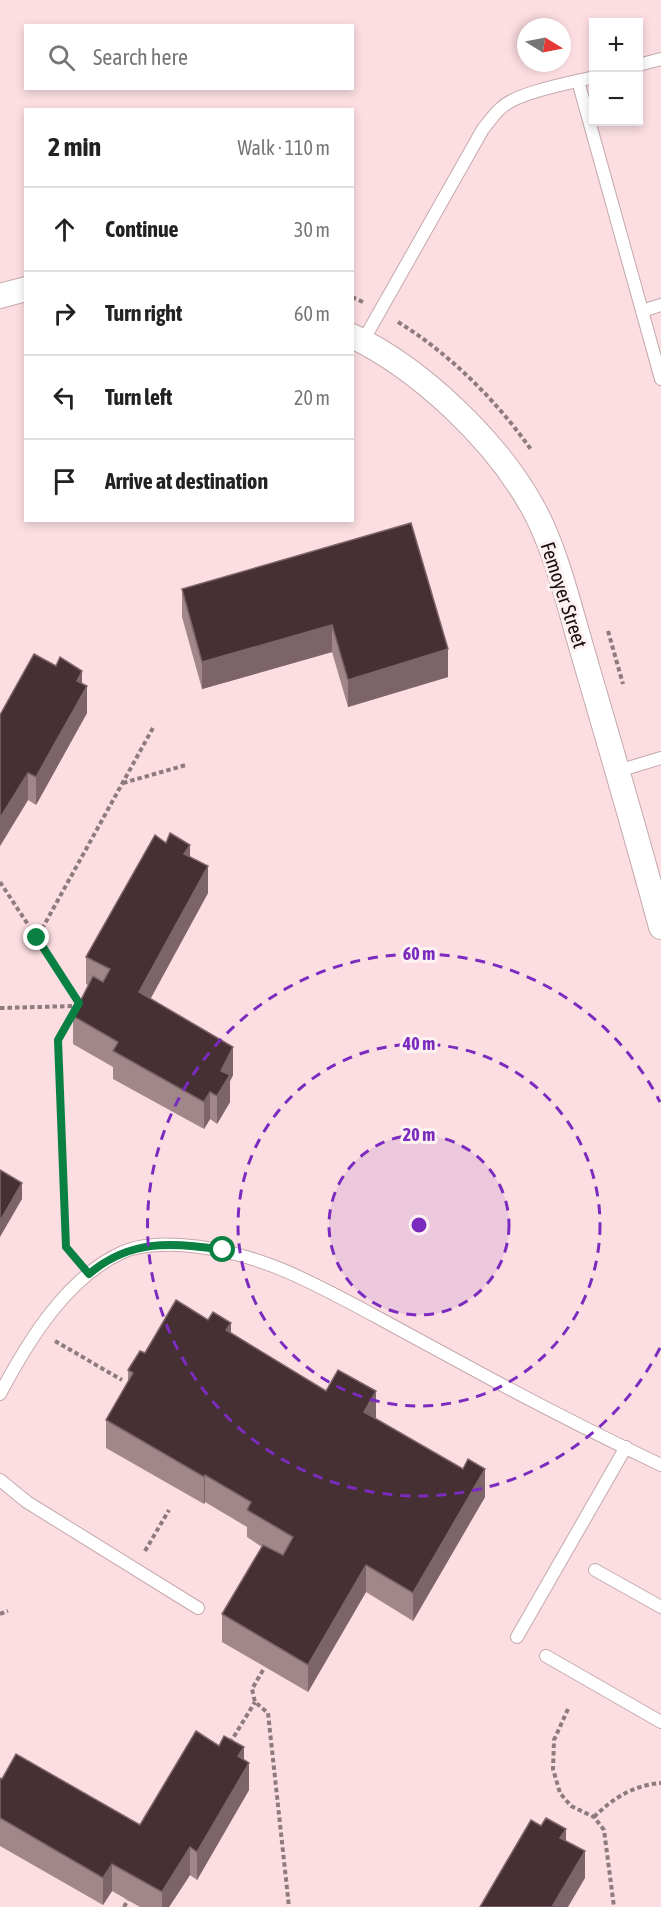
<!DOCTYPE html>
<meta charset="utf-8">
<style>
:root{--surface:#fff;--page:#f2f2f2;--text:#222;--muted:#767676;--line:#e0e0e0}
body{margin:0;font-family:"Asap Condensed",sans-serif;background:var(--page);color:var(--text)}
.controls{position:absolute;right:18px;top:18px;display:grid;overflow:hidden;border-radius:0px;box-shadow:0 3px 9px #0003}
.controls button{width:54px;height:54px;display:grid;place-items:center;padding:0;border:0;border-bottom:2px solid var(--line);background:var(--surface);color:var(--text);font:30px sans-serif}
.compass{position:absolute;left:517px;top:18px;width:54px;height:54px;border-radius:50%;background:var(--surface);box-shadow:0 3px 9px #0003;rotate:100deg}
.stop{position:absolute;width:18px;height:18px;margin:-14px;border:4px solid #0b8043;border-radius:50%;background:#fff}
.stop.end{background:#0b8043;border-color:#fff;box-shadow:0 2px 6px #0008}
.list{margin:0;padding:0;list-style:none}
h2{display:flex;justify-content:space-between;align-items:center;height:78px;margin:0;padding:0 24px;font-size:26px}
h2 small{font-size:20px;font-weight:400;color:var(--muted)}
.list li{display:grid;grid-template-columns:39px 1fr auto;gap:18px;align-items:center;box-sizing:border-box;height:84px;padding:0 24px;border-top:2px solid var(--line)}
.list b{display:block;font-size:22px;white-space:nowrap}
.list em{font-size:20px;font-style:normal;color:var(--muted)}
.icon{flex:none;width:33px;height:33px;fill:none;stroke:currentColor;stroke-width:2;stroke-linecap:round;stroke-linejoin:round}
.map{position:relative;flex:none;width:661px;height:1907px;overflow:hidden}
.search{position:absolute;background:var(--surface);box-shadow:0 3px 9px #0003;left:24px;top:24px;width:330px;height:66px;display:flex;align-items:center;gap:15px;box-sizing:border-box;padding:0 21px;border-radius:0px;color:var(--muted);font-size:22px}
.panel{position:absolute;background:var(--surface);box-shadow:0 3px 9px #0003;left:24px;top:108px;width:330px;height:414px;border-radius:0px}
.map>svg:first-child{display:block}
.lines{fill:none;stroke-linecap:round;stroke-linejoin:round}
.lane-casing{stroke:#c5a9ac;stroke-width:14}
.street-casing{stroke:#c5a9ac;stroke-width:26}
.path{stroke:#8e7b7d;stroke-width:4;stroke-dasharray:4.5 3;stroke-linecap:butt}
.lane{stroke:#fff;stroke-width:12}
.street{stroke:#fff;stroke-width:24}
.wall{fill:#a1878a}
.shaded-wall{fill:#7d6468}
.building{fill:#463033;stroke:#7d6468;stroke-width:1.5}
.route{stroke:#0b8043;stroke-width:8}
.ring{fill:none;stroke:#7b2cbf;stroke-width:3;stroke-dasharray:10 8}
.labels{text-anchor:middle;stroke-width:6;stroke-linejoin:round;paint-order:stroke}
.street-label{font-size:20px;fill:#170e0f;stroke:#fdf1f2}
.centre{fill:#7b2cbf;stroke:#fdf1f2;stroke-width:3}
.ring-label{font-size:18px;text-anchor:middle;font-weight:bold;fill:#7b2cbf;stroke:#fdf1f2;stroke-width:6;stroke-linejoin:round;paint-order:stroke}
</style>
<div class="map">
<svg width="661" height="1907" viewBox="0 0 661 1907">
<rect width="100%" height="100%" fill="#fcdee2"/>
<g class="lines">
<g class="lane-casing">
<g id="lane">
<polyline points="638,65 661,59"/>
<polyline points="578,81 661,379"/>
<polyline points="642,311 661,305"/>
<path d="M363 341 483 129C489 122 494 114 501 108 518 92 570 83 594 77"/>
<polyline points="618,771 661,758"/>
<path d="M0 1394C28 1341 67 1277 123 1252 141 1244 162 1244 181 1245 255 1250 312 1282 375 1316 414 1337 452 1358 491 1379 547 1409 604 1438 661 1465"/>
<polyline points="0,1480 27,1502 198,1608"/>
<polyline points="595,1570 661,1607"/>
<polyline points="517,1637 626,1447"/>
<polyline points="546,1656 661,1722"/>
</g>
</g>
<g class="street-casing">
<g id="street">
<polyline points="0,296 26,289"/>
<path d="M352 336C421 369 495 440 532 506 556 548 571 613 585 660 611 749 637 837 661 927"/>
</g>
</g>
<g class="path">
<polyline points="352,297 363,302"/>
<path d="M398 322C450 354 497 401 532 451"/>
<polyline points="608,631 623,684"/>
<polyline points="123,783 186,765"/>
<polyline points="0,882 37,938"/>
<polyline points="0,1008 76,1006"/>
<polyline points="76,1259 66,1247 59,1040 79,1003 37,938 154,726"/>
<polyline points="55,1341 122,1380"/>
<polyline points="145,1551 169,1510"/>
<polyline points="0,1614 8,1611"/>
<polyline points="263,1670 252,1689 255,1702 268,1713 289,1907"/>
<polyline points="568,1709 554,1740 553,1769 560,1793 571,1806 594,1817 604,1830 614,1907"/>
<polyline points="230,1743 255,1702"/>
<path d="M594 1817C613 1798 634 1785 661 1783"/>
<polyline points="124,1907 128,1900"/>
</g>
<use href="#lane" class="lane"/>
<use href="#street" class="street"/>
</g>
<g class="wall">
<polygon points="411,523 448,677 348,707 332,652 202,689 182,617 182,589"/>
<polygon points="82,683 87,713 36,805 28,800 0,846 0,715"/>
<polygon points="166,843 190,857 208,893 150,999 233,1075 230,1081 230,1102 217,1124 210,1119 204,1129 113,1079 113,1067 73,1044 73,1016 88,985 86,984 86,957"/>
<polygon points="208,1320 231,1333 326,1391 376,1418 376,1419 485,1497 413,1621 366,1592 308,1692 222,1642 222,1614 262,1547 247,1537 247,1527 205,1502 204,1504 106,1448 106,1420 128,1381 128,1370 145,1353"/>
<polygon points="219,1746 244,1760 249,1790 197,1880 190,1875 169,1907 140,1907 112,1891 103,1905 0,1846 0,1778 140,1825"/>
</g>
<g class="shaded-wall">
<polygon points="332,625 332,652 202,689 202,662"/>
<polygon points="448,649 448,677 348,707 348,680"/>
<polygon points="82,671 82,694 87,686 87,713 36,805 36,777"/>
<polygon points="28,773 28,800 0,846 0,818"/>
<polygon points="190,845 190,872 184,854"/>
<polygon points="208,866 208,893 139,1020 139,992"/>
<polygon points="233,1047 233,1075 230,1081 230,1102 217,1124 217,1096 221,1071"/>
<polygon points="210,1092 210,1119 204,1129 204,1102"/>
<polygon points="22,1183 22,1199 0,1237 0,1221"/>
<polygon points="231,1323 231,1350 226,1330"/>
<polygon points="376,1391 376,1418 364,1440 364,1412"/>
<polygon points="485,1469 485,1497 413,1621 413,1593"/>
<polygon points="205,1475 205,1502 204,1504 204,1477"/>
<polygon points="366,1565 366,1592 308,1692 308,1665"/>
<polygon points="244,1747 244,1771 249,1763 249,1790 197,1880 197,1852 238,1756"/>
<polygon points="566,1829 566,1857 560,1838"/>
<polygon points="190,1847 190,1875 169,1907 162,1907 162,1892"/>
<polygon points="585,1851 585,1878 568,1907 552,1907"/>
<polygon points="112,1864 112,1891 103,1905 103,1878"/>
</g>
<g class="building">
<polygon points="411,523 448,649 348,680 332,625 202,662 182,589"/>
<polygon points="34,654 56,666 60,657 82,671 77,681 87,686 36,777 28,773 0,818 0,715"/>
<polygon points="170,833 190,845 184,854 208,866 139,992 233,1047 221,1071 230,1075 217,1096 210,1092 204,1102 113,1051 118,1042 73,1016 93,976 103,982 110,969 86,957 155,835 166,843"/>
<polygon points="0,1170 22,1183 0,1221"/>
<polygon points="176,1300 208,1320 213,1312 231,1323 226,1330 326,1391 338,1370 376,1391 364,1412 463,1469 468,1459 485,1469 413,1593 366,1565 308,1665 222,1614 263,1545 283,1555 293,1537 247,1510 251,1502 205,1475 204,1477 106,1420 133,1373 128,1370 140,1351 145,1353"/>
<polygon points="196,1731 219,1746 224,1736 244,1747 238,1756 249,1763 197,1852 190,1847 162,1892 112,1864 103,1878 0,1818 0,1778 2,1779 16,1754 140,1825"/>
<polygon points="546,1818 566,1829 560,1838 585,1851 552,1907 480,1907 531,1820 541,1826"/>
</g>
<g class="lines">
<path class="route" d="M37 938 79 1003 58 1040 66 1247 89 1274C130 1239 173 1242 223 1250"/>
</g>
<circle cx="419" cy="1225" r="90" fill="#7b2cbf" fill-opacity=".12"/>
<g class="ring">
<circle cx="419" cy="1225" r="90"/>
<circle cx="419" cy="1225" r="181"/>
<path d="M660 1348A271 271 0 1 1 660 1102"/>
</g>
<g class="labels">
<g class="street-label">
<text transform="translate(564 595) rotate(72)" y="7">Femoyer Street</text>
</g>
</g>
<circle cx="419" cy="1225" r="9" class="centre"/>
<g class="ring-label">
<text x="419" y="960">60 m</text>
<text x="419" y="1050">40 m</text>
<text x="419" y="1141">20 m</text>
</g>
</svg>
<div class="controls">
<button>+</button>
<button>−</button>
</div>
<svg class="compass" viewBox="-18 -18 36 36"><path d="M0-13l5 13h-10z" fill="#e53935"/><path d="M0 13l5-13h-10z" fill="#767676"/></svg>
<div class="stop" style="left:223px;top:1250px"></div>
<div class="stop end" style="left:37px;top:938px"></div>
<div class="search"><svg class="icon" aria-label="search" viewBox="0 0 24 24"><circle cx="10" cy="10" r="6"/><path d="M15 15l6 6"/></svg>Search here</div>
<section class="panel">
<h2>2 min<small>Walk · 110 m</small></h2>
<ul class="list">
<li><svg class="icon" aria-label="ahead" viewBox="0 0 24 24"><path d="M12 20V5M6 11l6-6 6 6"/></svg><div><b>Continue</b></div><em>30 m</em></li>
<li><svg class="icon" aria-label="right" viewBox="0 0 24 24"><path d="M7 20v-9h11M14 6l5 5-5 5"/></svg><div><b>Turn right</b></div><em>60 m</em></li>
<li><svg class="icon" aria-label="left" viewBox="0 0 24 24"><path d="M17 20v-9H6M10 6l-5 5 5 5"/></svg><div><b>Turn left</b></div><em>20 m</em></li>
<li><svg class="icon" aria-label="arrive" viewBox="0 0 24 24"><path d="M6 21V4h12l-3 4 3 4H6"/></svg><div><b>Arrive at destination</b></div></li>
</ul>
</section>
</div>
